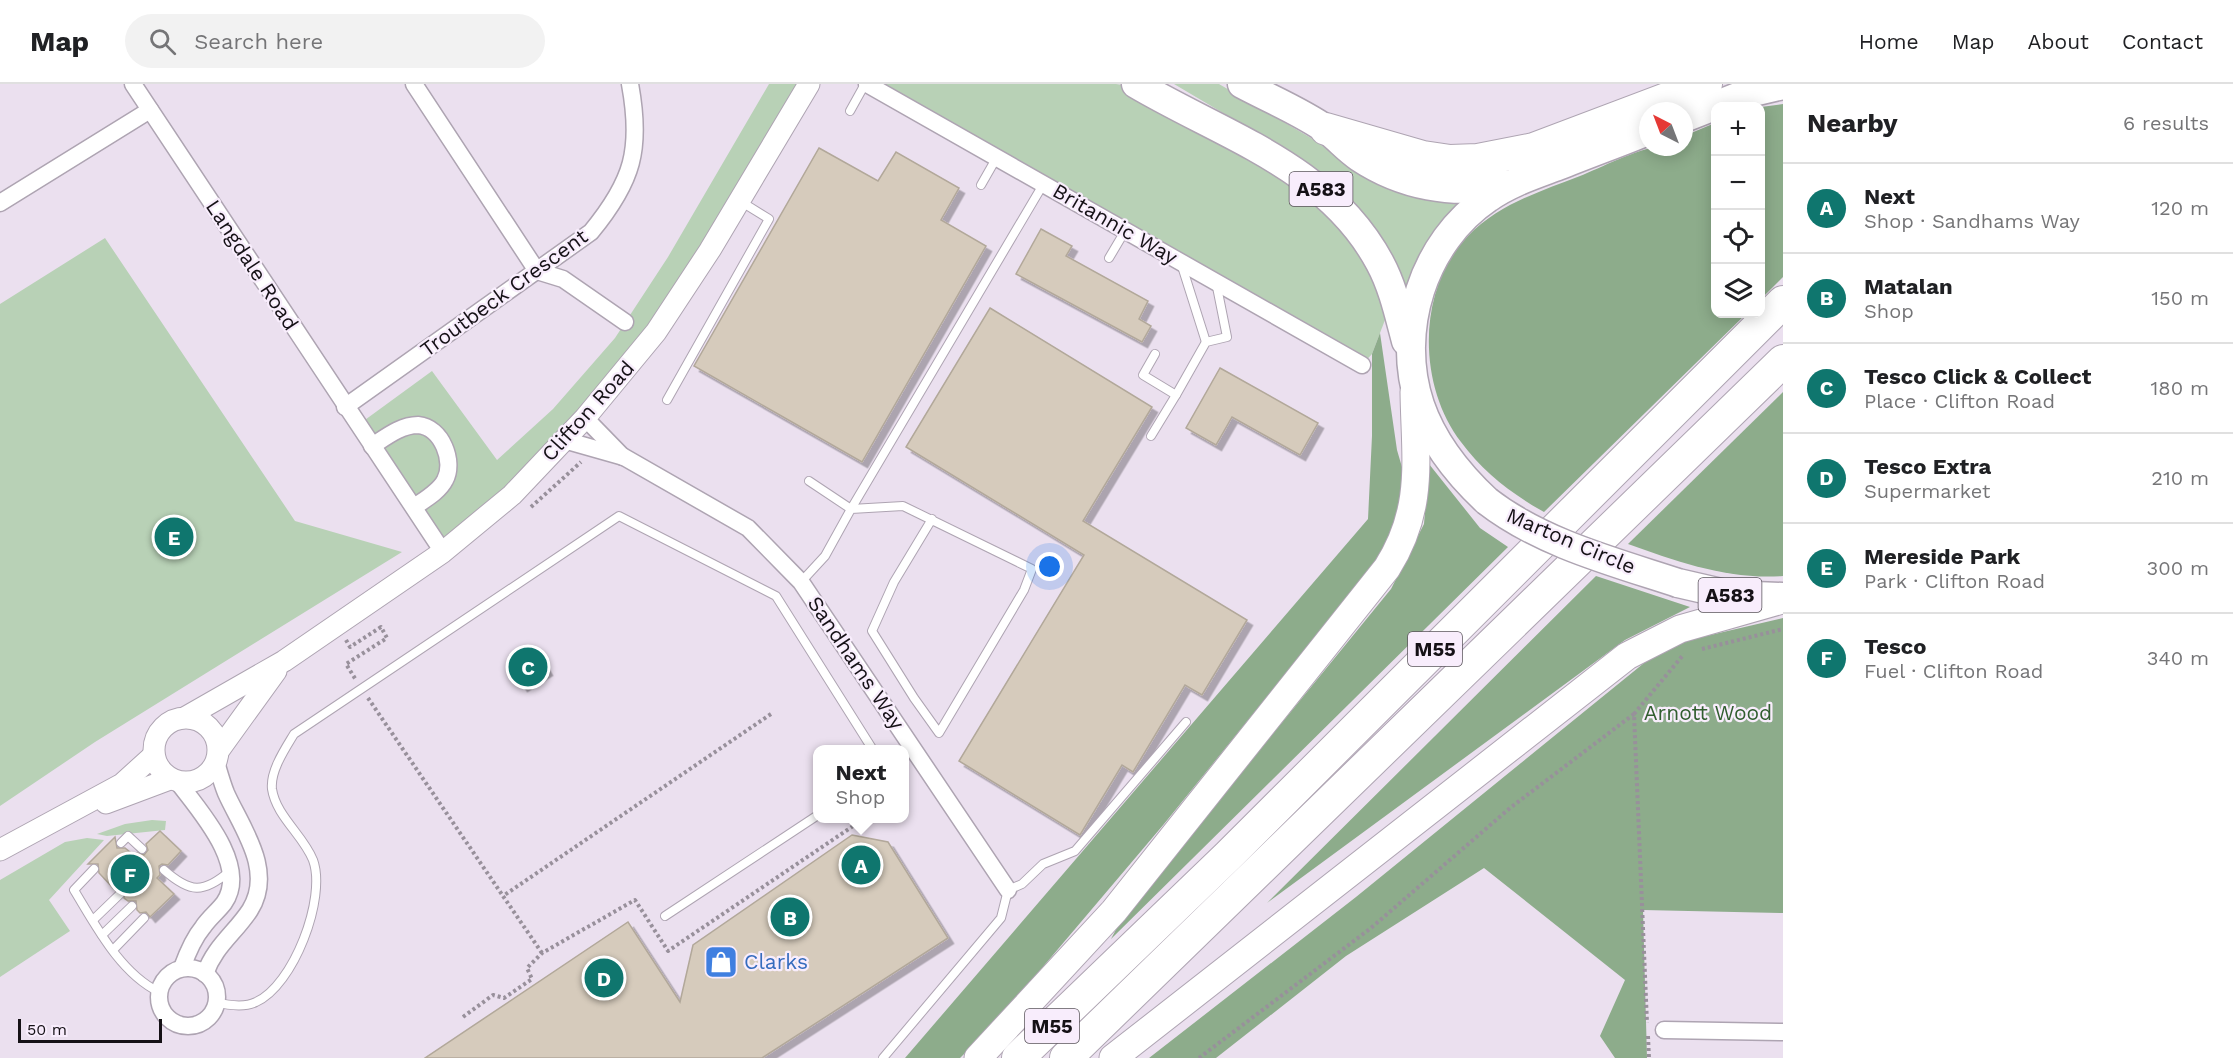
<!DOCTYPE html>
<meta charset="utf-8">
<style>
:root{--surface:#fff;--page:#f2f2f2;--text:#202124;--muted:#757577;--line:#e0e0e0;--accent:#0f766e}
body{margin:0;font-family:"Work Sans",sans-serif;background:var(--page);color:var(--text)}
.controls{position:absolute;right:18px;top:18px;display:grid;overflow:hidden;border-radius:12px;box-shadow:0 3px 15px #0003}
.controls button{width:54px;height:54px;display:grid;place-items:center;padding:0;border:0;border-bottom:2px solid var(--line);background:var(--surface);color:var(--text);font:30px sans-serif}
.compass{position:absolute;left:1639px;top:18px;width:54px;height:54px;border-radius:50%;background:var(--surface);box-shadow:0 3px 15px #0003;rotate:318deg}
.scale{position:absolute;left:18px;bottom:15px;width:144px;box-sizing:border-box;padding-left:6px;border:3px solid #151116;border-top:0;font-size:16px;line-height:21px;white-space:nowrap;color:#151116;-webkit-text-stroke:4px #f8edfc;paint-order:stroke}
.you{position:absolute;left:1050px;top:483px;width:21px;height:21px;margin:-15px;border:4px solid #fff;border-radius:50%;background:#1a73e8;box-shadow:0 0 0 9px #1a73e833}
.badge{display:grid;place-items:center;width:39px;height:39px;border-radius:50%;background:var(--accent);color:#fff;font-size:20px;font-weight:700}
.pin{position:absolute;translate:-50% -50%;border:3px solid #fff;box-shadow:0 2px 6px #0006}
.popup{position:absolute;left:813px;top:661px;width:96px;height:78px;box-sizing:border-box;display:grid;place-content:center;border-radius:12px;background:var(--surface);filter:drop-shadow(0 2px 4px #0005);font-size:20px;white-space:nowrap;color:var(--muted)}
.popup b{font-size:22px;color:var(--text)}
.popup::after{content:'';position:absolute;left:50%;top:100%;margin-left:-12px;border:12px solid transparent;border-top-color:var(--surface)}
.list{margin:0;padding:0;list-style:none}
h2{display:flex;justify-content:space-between;align-items:center;height:78px;margin:0;padding:0 24px;font-size:26px}
h2 small{font-size:20px;font-weight:400;color:var(--muted)}
.list li{display:grid;grid-template-columns:39px 1fr auto;gap:18px;align-items:center;box-sizing:border-box;height:90px;padding:0 24px;border-top:2px solid var(--line)}
.list b{display:block;font-size:22px;white-space:nowrap}
.list p{margin:0;font-size:20px;white-space:nowrap;color:var(--muted)}
.list em{font-size:20px;font-style:normal;color:var(--muted)}
.icon{flex:none;width:33px;height:33px;fill:none;stroke:currentColor;stroke-width:2;stroke-linecap:round;stroke-linejoin:round}
.map{position:relative;flex:none;width:1783px;height:974px;overflow:hidden}
header{display:flex;align-items:center;gap:36px;box-sizing:border-box;height:84px;padding:0 30px;background:var(--surface);border-bottom:2px solid var(--line)}
header strong{font-size:28px}
nav{display:flex;gap:33px;margin-inline-start:auto;font-size:21px}
.search{width:420px;height:54px;background:var(--page);display:flex;align-items:center;gap:15px;box-sizing:border-box;padding:0 21px;border-radius:33px;color:var(--muted);font-size:22px}
main{display:flex}
aside{flex:1;background:var(--surface)}
.map>svg:first-child{display:block}
.green{fill:#b8d1b6}
.forest{fill:#8dac8b}
.building{fill:#d6cbbc;stroke:#b2a89a;stroke-width:1.5;filter:url(#shadow)}
.lines{fill:none;stroke-linecap:round;stroke-linejoin:round}
.service-casing{stroke:#aea4b2;stroke-width:10}
.minor-casing{stroke:#aea4b2;stroke-width:19}
.tertiary-casing{stroke:#aea4b2;stroke-width:23}
.primary-casing{stroke:#aea4b2;stroke-width:29}
.trunk-casing{stroke:#aea4b2;stroke-width:31}
.motorway-casing{stroke:#aea4b2;stroke-width:34}
.path{stroke:#98909b;stroke-width:4;stroke-dasharray:3 3;stroke-linecap:butt}
.service{stroke:#fff;stroke-width:8}
.minor{stroke:#fff;stroke-width:16}
.tertiary{stroke:#fff;stroke-width:21}
.primary{stroke:#fff;stroke-width:27}
.trunk{stroke:#fff;stroke-width:28}
.motorway{stroke:#fff;stroke-width:32}
.trunk-bridge-casing{stroke:#aea4b2;stroke-width:31;stroke-linecap:butt}
.trunk-bridge{stroke:#fff;stroke-width:28}
.labels{text-anchor:middle;stroke-width:4.5;stroke-linejoin:round;paint-order:stroke}
.shield{fill:#f8edfc;stroke:#59535b;stroke-width:1.5}
.shield-label{font-size:20px;font-weight:bold;fill:#151116}
.street-label{font-size:21px;fill:#151116;stroke:#f8edfc}
.park-label{font-size:21px;fill:#315e2f;stroke:#f8edfc}
.shop-label{font-size:21px;fill:#366cbe;stroke:#f8edfc;text-anchor:start}
</style>
<header>
<strong>Map</strong>
<div class="search"><svg class="icon" aria-label="search" viewBox="0 0 24 24"><circle cx="10" cy="10" r="6"/><path d="M15 15l6 6"/></svg>Search here</div>
<nav><a>Home</a><a>Map</a><a>About</a><a>Contact</a></nav>
</header>
<main>
<div class="map">
<svg width="1783" height="974" viewBox="0 0 1783 974">
<defs>
<filter id="shadow"><feDropShadow dx="5.5" dy="5.5" stdDeviation="0" flood-color="#0004"/></filter>
</defs>
<rect width="100%" height="100%" fill="#ebe0ef"/>
<g class="green">
<polygon points="769,0 809,0 656,248 443,468 358,341 432,287 497,376 553,325 615,254 668,173"/>
<polygon points="869,0 1116,0 1143,4 1358,144 1388,228 1372,270 1362,281"/>
<polygon points="1174,0 1219,0 1311,54 1341,75 1461,116 1432,149 1406,202 1384,157 1364,131 1328,95 1289,68"/>
<polygon points="105,154 295,437 402,468 95,658 0,722 0,220"/>
<polygon points="152,736 166,737 165,746 107,752 97,750 125,740"/>
<polygon points="87,754 104,756 49,816 70,847 0,893 0,796 65,758"/>
</g>
<g class="forest">
<polygon points="1783,20 1783,193 1761,215 1761,23"/>
<path d="M1715 39 1716 230H1746L1544 428C1512 410 1483 388 1461 358 1417 301 1417 204 1468 152 1499 120 1539 108 1580 92 1600 84 1637 65 1657 63 1666 62 1675 63 1684 63V52Z"/>
<polygon points="1380,249 1397,366 1406,397 1389,462 1164,740 1025,904 967,967 960,974 905,974 1368,435 1372,352 1372,270"/>
<path d="M1783 308V492C1729 496 1678 478 1628 460Z"/>
<polygon points="1429,380 1480,444 1508,463 1111,855 1121,836 1391,505 1424,440"/>
<polygon points="1596,492 1690,523 1625,556 1267,819"/>
<polygon points="1783,534 1783,829 1643,826 1647,974 1615,974 1600,952 1625,896 1484,784 1346,872 1216,974 1149,974 1356,813 1649,575 1689,556"/>
</g>
<g class="building">
<polygon points="819,64 878,97 896,68 959,104 941,136 986,162 862,378 694,282"/>
<polygon points="1041,145 1072,162 1066,172 1148,217 1139,235 1151,242 1142,258 1016,190"/>
<polygon points="990,224 1152,323 1083,437 1247,536 1202,611 1185,601 1133,688 1122,681 1080,751 959,677 1084,471 906,363"/>
<polygon points="1220,284 1318,339 1300,371 1232,333 1216,361 1186,344"/>
<polygon points="533,563 547,586 522,602 508,580"/>
<polygon points="160,747 181,767 168,781 162,780 159,782 160,791 157,794 174,810 150,833 146,828 140,829 137,826 136,817 128,817 124,814 124,805 115,806 99,789 98,780 88,780 115,753 117,764 125,764 135,772 137,769 144,771 148,766 146,760"/>
<polygon points="852,751 888,758 948,854 762,974 425,974 628,838 680,918 693,861"/>
</g>
<g class="lines">
<g class="service-casing">
<g id="service">
<polyline points="850,27 865,0"/>
<polyline points="981,101 997,73"/>
<polyline points="1109,174 1125,147"/>
<polyline points="1181,179 1206,258"/>
<polyline points="1155,270 1143,291 1176,311 1206,258 1227,253 1216,198"/>
<polyline points="667,316 769,135 740,117"/>
<polyline points="1151,352 1176,311"/>
<polyline points="809,397 851,425 1044,99"/>
<polyline points="801,498 825,472 851,425 903,422 1032,485 1024,506 939,649 914,614 872,547 894,498 932,435"/>
<polyline points="121,759 128,752 142,765"/>
<path d="M94 785 74 806C96 842 120 889 159 908"/>
<path d="M164 786C190 809 203 810 230 787"/>
<polyline points="665,832 818,731"/>
<polyline points="93,836 120,810"/>
<polyline points="102,851 132,822"/>
<polyline points="113,866 144,834"/>
<path d="M215 918C227 921 244 924 256 918 293 902 327 814 313 776 303 751 276 732 272 705 270 687 285 665 294 650L619 432 776 512 873 666"/>
<polyline points="883,974 1001,834 1008,806 1022,800 1043,780 1075,767 1186,638"/>
</g>
</g>
<g class="minor-casing">
<g id="minor">
<polyline points="133,0 443,468"/>
<polyline points="414,0 537,187 563,195 625,238"/>
<polyline points="867,0 1362,281"/>
<polyline points="0,119 150,26"/>
<path d="M345 323 591 148C633 97 642 65 630 0"/>
<polyline points="585,334 623,373"/>
<polyline points="564,356 624,373 748,444 801,498 1008,806"/>
<path d="M372 362C386 353 401 341 418 341 442 343 455 378 445 396 439 408 424 416 414 423"/>
<path d="M177 697C199 726 250 782 224 819 218 827 209 834 203 843 193 855 187 870 182 884"/>
<circle cx="188" cy="913" r="29"/>
<path d="M205 890C214 863 235 849 250 826 275 786 241 743 226 709 222 699 219 688 216 678"/>
<polyline points="1664,946 1783,948"/>
</g>
</g>
<g class="tertiary-casing">
<g id="tertiary">
<polyline points="186,633 284,577 443,468 512,411 585,334 656,248 710,166 809,0"/>
<circle cx="186" cy="666" r="32"/>
<polyline points="219,666 276,587"/>
<polyline points="106,719 170,695"/>
<polyline points="0,766 122,700 154,671"/>
</g>
</g>
<g class="primary-casing">
<g id="primary">
<path d="M978 974 1114 827 1387 484C1425 424 1415 375 1414 308"/>
<polyline points="1113,974 1627,572 1680,545 1782,516"/>
</g>
</g>
<g class="trunk-casing">
<g id="trunk">
<path d="M1136 0C1224 52 1329 83 1380 179 1393 203 1399 231 1406 257"/>
<path d="M1242 0C1270 15 1302 28 1327 46 1338 54 1347 65 1359 73 1401 101 1454 112 1504 100"/>
<polyline points="1684,34 1745,10 1783,1"/>
<path d="M1487 417C1458 390 1433 359 1420 321 1395 247 1423 158 1488 114 1509 99 1534 91 1558 82 1588 70 1618 59 1648 47"/>
<polyline points="1678,499 1730,511 1783,513"/>
</g>
</g>
<g class="motorway-casing">
<g id="motorway">
<polyline points="1745,10 1760,0"/>
<polyline points="1326,45 1423,73 1450,77 1478,76 1534,65 1706,0"/>
<polyline points="1018,974 1228,772 1783,218"/>
<polyline points="1066,974 1783,277"/>
</g>
</g>
<g class="path">
<polyline points="531,423 581,378"/>
<polyline points="346,556 350,563 381,543 387,554 346,580 356,596"/>
<polyline points="1702,565 1783,545"/>
<polyline points="368,614 503,812"/>
<polyline points="1634,630 1684,570"/>
<polyline points="542,869 503,812 771,630"/>
<polyline points="463,933 493,911 504,914 532,895 527,884 542,869 635,816 668,867 865,734"/>
<polyline points="1648,952 1649,974"/>
<polyline points="1199,974 1371,844 1510,724 1634,630 1647,939"/>
</g>
<use href="#service" class="service"/>
<use href="#minor" class="minor"/>
<use href="#tertiary" class="tertiary"/>
<use href="#primary" class="primary"/>
<use href="#trunk" class="trunk"/>
<use href="#motorway" class="motorway"/>
<g class="trunk-bridge-casing">
<path id="trunk-bridge" d="M1487 417C1541 459 1614 478 1678 499"/>
</g>
<use href="#trunk-bridge" class="trunk-bridge"/>
</g>
<defs>
<g id="shop-square" transform="scale(1.725)"><rect x="-9" y="-9" width="18" height="18" rx="4" fill="#3f7fe0" stroke="#f8edfc"/><path d="M-5-2.5h2.3a2.7 3.5 0 0 1 5.4 0H5L5.5 6h-11ZM-1.5-2.5h3a1.5 2.3 0 0 0-3 0Z" fill="#fff"/></g>
</defs>
<g fill-rule="evenodd">
<use href="#shop-square" x="721" y="878"/>
</g>
<g class="labels">
<g class="shield">
<rect x="1289.5" y="88" width="63" height="34" rx="4.5"/>
<rect x="1698.5" y="494" width="63" height="34" rx="4.5"/>
<rect x="1408" y="548" width="54" height="34" rx="4.5"/>
<rect x="1025" y="925" width="54" height="34" rx="4.5"/>
</g>
<g class="shield-label">
<text x="1321" y="112">A583</text>
<text x="1730" y="518">A583</text>
<text x="1435" y="572">M55</text>
<text x="1052" y="949">M55</text>
</g>
<g class="street-label">
<text transform="translate(1115 140) rotate(30)" y="7">Britannic Way</text>
<text transform="translate(252 181) rotate(57)" y="7">Langdale Road</text>
<text transform="translate(504 209) rotate(-36)" y="7">Troutbeck Crescent</text>
<text transform="translate(588 327) rotate(-48)" y="7">Clifton Road</text>
<text transform="translate(1571 457) rotate(23)" y="7">Marton Circle</text>
<text transform="translate(856 579) rotate(56)" y="7">Sandhams Way</text>
</g>
<g class="park-label">
<text x="1708" y="636">Arnott Wood</text>
</g>
<g class="shop-label">
<text x="744" y="885">Clarks</text>
</g>
</g>
</svg>
<div class="controls">
<button>+</button>
<button>−</button>
<button><svg class="icon" aria-label="locate" viewBox="0 0 24 24"><circle cx="12" cy="12" r="6"/><path d="M12 2v4M12 18v4M2 12h4M18 12h4"/></svg></button>
<button><svg class="icon" aria-label="layers" viewBox="0 0 24 24"><path d="M12 4l9 5-9 5-9-5zM3 14l9 5 9-5"/></svg></button>
</div>
<svg class="compass" viewBox="-18 -18 36 36"><path d="M0-13l5 13h-10z" fill="#e53935"/><path d="M0 13l5-13h-10z" fill="#757577"/></svg>
<div class="scale">50 m</div>
<div class="you"></div>
<div class="pin badge" style="left:861px;top:781px">A</div>
<div class="popup"><b>Next</b>Shop</div>
<div class="pin badge" style="left:790px;top:833px">B</div>
<div class="pin badge" style="left:528px;top:583px">C</div>
<div class="pin badge" style="left:604px;top:894px">D</div>
<div class="pin badge" style="left:174px;top:453px">E</div>
<div class="pin badge" style="left:130px;top:790px">F</div>
</div>
<aside>
<h2>Nearby<small>6 results</small></h2>
<ul class="list">
<li><span class="badge">A</span><div><b>Next</b><p>Shop · Sandhams Way</p></div><em>120 m</em></li>
<li><span class="badge">B</span><div><b>Matalan</b><p>Shop</p></div><em>150 m</em></li>
<li><span class="badge">C</span><div><b>Tesco Click &amp; Collect</b><p>Place · Clifton Road</p></div><em>180 m</em></li>
<li><span class="badge">D</span><div><b>Tesco Extra</b><p>Supermarket</p></div><em>210 m</em></li>
<li><span class="badge">E</span><div><b>Mereside Park</b><p>Park · Clifton Road</p></div><em>300 m</em></li>
<li><span class="badge">F</span><div><b>Tesco</b><p>Fuel · Clifton Road</p></div><em>340 m</em></li>
</ul>
</aside>
</main>
